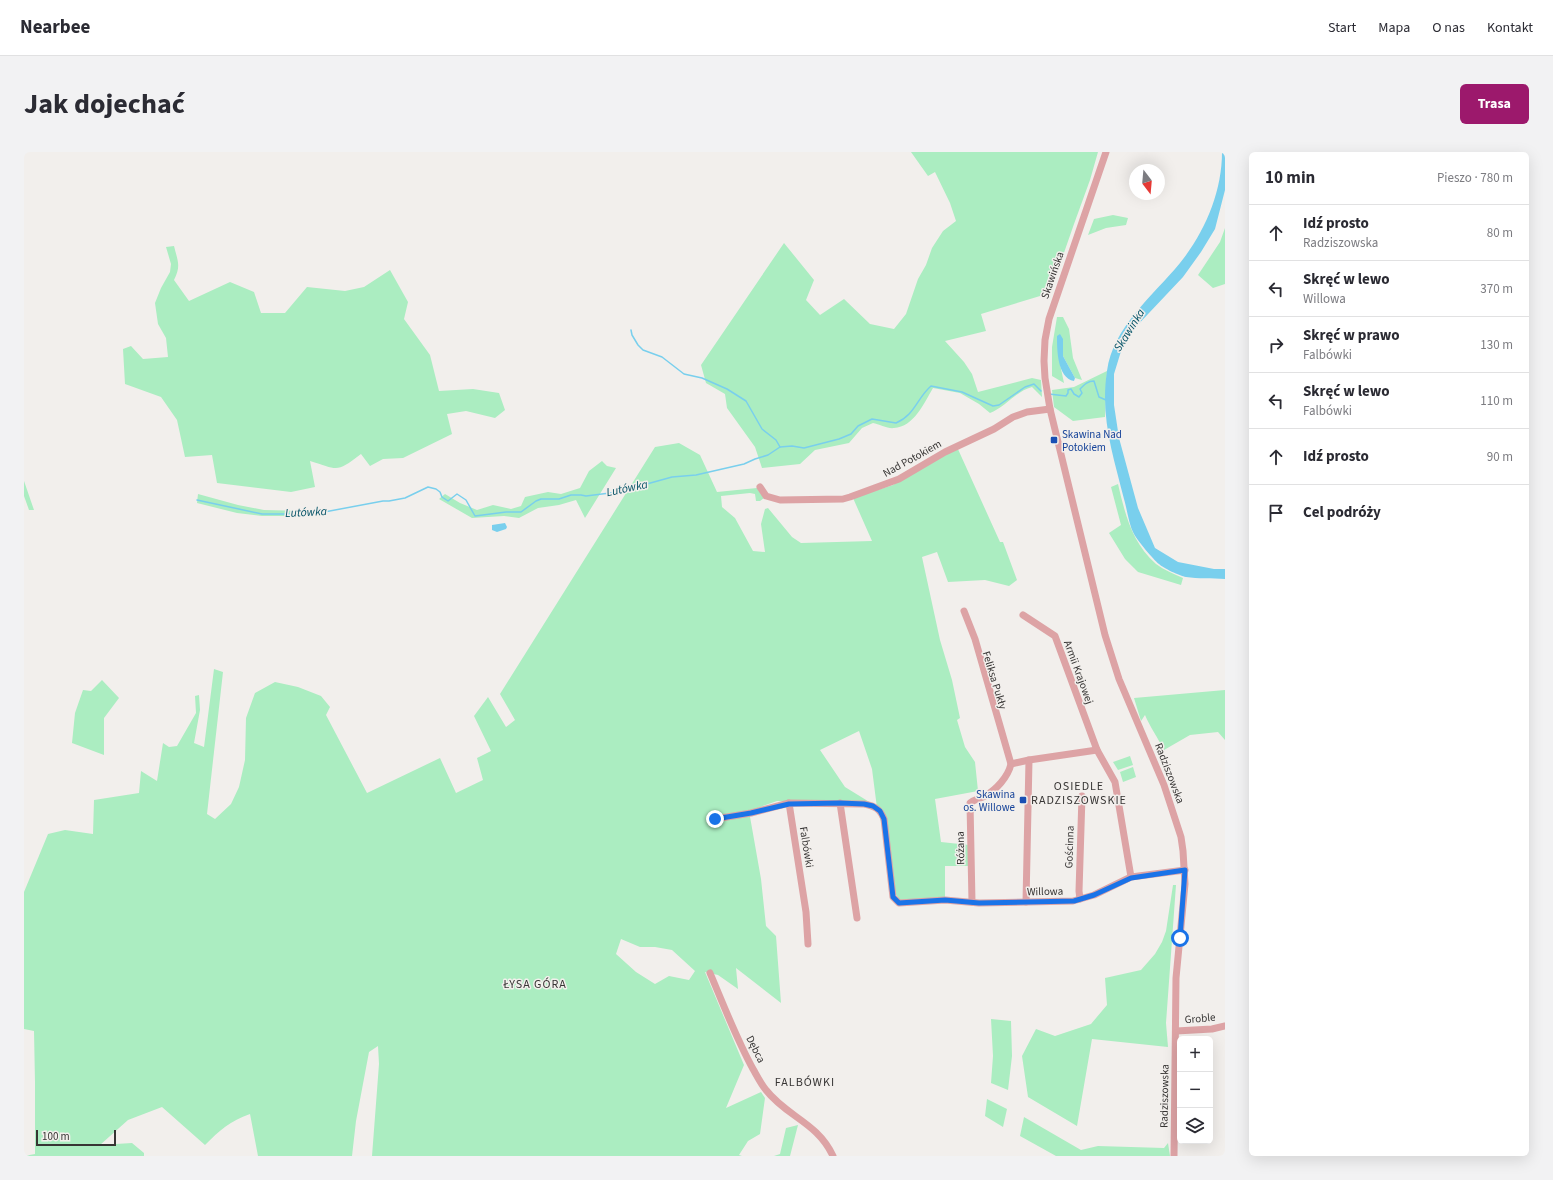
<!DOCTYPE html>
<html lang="pl">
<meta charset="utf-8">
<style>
:root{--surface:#fff;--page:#f2f2f3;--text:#2b2b33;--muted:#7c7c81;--line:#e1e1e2;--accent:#9c196c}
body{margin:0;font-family:"Source Sans 3",sans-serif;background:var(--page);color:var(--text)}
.controls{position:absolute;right:12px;bottom:12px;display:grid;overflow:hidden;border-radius:6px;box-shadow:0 4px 16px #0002}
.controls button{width:36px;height:36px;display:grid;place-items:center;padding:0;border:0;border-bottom:1px solid var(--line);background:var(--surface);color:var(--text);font:20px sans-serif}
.compass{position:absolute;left:1105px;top:12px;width:36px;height:36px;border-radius:50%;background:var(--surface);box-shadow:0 4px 16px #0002;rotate:164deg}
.scale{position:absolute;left:12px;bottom:10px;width:80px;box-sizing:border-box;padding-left:4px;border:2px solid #373534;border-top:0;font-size:11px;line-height:14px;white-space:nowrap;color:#373534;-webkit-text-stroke:3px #f2efec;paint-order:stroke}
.stop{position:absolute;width:12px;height:12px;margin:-9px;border:3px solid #1a73e8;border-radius:50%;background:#fff}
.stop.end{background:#1a73e8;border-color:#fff;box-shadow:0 1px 4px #0008}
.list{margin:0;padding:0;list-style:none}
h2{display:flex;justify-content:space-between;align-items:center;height:52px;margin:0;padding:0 16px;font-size:17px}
h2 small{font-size:13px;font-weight:400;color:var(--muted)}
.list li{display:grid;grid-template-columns:26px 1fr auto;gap:12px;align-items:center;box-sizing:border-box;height:56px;padding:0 16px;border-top:1px solid var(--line)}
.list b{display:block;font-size:15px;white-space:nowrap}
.list p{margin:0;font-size:13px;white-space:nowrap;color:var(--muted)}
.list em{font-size:13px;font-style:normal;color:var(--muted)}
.icon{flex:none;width:22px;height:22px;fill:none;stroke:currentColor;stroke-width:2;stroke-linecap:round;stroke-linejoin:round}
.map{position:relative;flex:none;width:1201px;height:1004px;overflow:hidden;border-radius:6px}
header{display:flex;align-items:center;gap:24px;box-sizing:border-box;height:56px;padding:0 20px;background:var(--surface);border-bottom:1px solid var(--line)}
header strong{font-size:19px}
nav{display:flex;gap:22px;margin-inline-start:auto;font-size:14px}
.intro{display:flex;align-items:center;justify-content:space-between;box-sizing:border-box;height:96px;padding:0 24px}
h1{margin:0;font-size:28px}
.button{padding:10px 18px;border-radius:6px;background:var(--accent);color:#fff;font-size:14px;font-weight:700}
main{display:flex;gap:24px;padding:0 24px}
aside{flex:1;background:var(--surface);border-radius:6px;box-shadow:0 4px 16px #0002}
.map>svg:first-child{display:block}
.green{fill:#abedc1;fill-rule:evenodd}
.water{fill:#79cfed}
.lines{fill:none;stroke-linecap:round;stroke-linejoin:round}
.stream{stroke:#79cfed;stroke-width:1.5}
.minor{stroke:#dda3a5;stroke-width:7}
.route{stroke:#1a73e8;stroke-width:5}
.transit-dot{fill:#1a4fb4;stroke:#f2efec;stroke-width:1.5}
.labels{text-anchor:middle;stroke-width:3;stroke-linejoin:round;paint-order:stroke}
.street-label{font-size:11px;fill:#373534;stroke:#f2efec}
.transit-label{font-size:11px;fill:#164399;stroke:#f2efec;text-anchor:start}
.water-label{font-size:12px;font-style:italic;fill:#045266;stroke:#f2efec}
.neighbourhood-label{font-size:12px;letter-spacing:1px;fill:#373534;stroke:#f2efec}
</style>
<header>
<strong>Nearbee</strong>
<nav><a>Start</a><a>Mapa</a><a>O nas</a><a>Kontakt</a></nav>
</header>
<div class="intro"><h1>Jak dojechać</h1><a class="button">Trasa</a></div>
<main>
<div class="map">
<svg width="1201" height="1004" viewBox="0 0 1201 1004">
<rect width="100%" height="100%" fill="#f2efec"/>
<g class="green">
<path d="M887 0H1074L1066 28 1050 72 1026 141 957 162 962 179 921 189 940 210 948 222 954 240 1008 226 1017 228 1018 245 1008 235C992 239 982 255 966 261L955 252 936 241 909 236C900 251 890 275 870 276 864 277 855 272 849 271L838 276 825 291 791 298 776 312 738 316 731 295 703 256 701 242 682 231 677 213 760 91 790 128 782 148 796 163 820 147 846 172 870 177 882 162 894 127 902 113 908 96 919 79 932 69 926 51 911 20 904 24Z"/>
<polygon points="1089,63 1104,66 1102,73 1082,76 1064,83 1070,67"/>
<polygon points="1201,76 1201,132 1189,136 1174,123 1196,90"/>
<path d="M150 94C154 110 157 114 150 128L165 149 206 130 230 140 237 161H261L283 135 321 139 340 135 366 118 384 150 380 167 406 203 415 239 449 237 475 241 481 258 471 266 442 259 423 262 428 282 379 306 359 307 346 314 337 302C312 321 315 318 286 309L291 335 267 340 193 331 188 303 161 305 153 268 137 245 101 232 99 197 107 194 119 207 144 205 142 186 134 172 131 151 137 136 146 120 147 112 142 95Z"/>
<polygon points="1033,165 1039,165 1045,177 1049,206 1058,228 1051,226 1039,204 1039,187 1036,212 1040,231 1028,224 1028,195"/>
<polygon points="1083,219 1081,265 1049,269 1030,255 1028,238 1050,235"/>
<path d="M655 291 676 303 693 340 733 336 740 346 736 349H732L731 342 726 341 697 344 698 355 711 366 729 399 741 400 737 372 741 357 744 356 768 385 777 391 848 389 829 346 869 333 933 295 976 390H979L993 428 985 434 961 428 924 430 913 400 898 405 916 488 928 528 936 566 933 568 941 595 951 610 954 639 911 647 917 690 945 693V714H921V745L876 748 871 741 867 703 853 656 848 617 835 579 796 598 821 635 847 651 753 649 725 659 737 727 742 774 752 784 757 851 712 816 714 837 694 823 681 820 720 913 702 956 737 940 741 946 736 982 724 989 715 1003 718 1004H348L355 912 354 894 345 900 332 969 328 1004H234L226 962C206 969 196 978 181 993L138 955 104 968 76 993 108 991 120 1001V1004H0L11 1002V931L10 879 0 877V740L24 682 41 678 69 682 70 648 115 641 117 619 133 629 139 591 145 595 153 594 172 561 171 544 175 543 176 558 170 591 180 595 190 517 199 520 183 662 191 667 207 652 215 635 221 608 222 566 231 541 251 530 274 535 297 544 306 555 302 563 343 641 416 606 432 641 459 628 453 606 467 599 450 564 464 545 482 575 491 568 476 542 631 295ZM597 787 616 795H631L648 798 671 819 665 828 645 824 631 832 612 820 592 802Z"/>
<polygon points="578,309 583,314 592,316 561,366 552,348 535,353 514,356 495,366 480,364 448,366 415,347 421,342 436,351 453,358 469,353 487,357 497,354 501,345 524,340 537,342 556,336 565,319"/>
<polygon points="0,329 10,358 5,358 0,344"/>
<path d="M1094 332C1101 362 1108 391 1132 412 1140 418 1150 422 1159 426L1157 433 1114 420 1101 407 1085 381 1097 373 1087 335Z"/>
<polygon points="174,342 214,353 240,358 282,359 283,364 238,364 213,361 173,351"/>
<polygon points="78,528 95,546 80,566 80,603 48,591 51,561 59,538 67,539"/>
<path d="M1201 538V588L1194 580 1166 583 1140 598C1134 586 1126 575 1121 563L1117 569 1110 546Z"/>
<polygon points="1106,604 1109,613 1094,618 1089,610"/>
<polygon points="1109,615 1112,625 1099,630 1096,620"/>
<polygon points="1149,733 1152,733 1142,871 1144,895 1068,887 1053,974 1004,945 998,904 1012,877 1031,884 1067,872 1083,853 1081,826 1117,818 1131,802 1138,790 1142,779"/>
<polygon points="967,867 987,869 988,904 984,938 967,931 969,904"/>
<polygon points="963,947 983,957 979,975 961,964"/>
<polygon points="1000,965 1057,998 1074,994 1140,996 1144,991 1146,1004 1032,1004 996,984"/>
<polygon points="774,973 766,1004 750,1004 756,1002 762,976"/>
</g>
<g class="water">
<path d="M1198 0H1201V38L1191 77 1177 100 1159 125 1108 179 1098 196 1090 222V253L1095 286 1114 356 1131 396 1154 410 1190 417H1201V427C1188 426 1174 427 1162 425 1156 424 1139 416 1135 412 1129 407 1113 388 1110 382 1105 373 1103 357 1100 347 1089 303 1076 265 1083 219 1089 175 1129 144 1156 111 1181 80 1198 40 1198 0Z"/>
<path d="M1036 182 1039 187V204L1051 226 1050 229C1033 226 1033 197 1033 184Z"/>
<polygon points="481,371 483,375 482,377 473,380 468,378 468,373"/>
</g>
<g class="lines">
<g class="stream">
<polyline points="607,178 608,183 614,193 619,198 638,205 660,222 678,226 703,237 722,249 738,277 752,288 756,295"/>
<path d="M1025 242 1042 244 1044 241V238L1047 237 1050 242 1055 245 1058 241 1056 237C1061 232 1064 229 1070 229L1075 245 1082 248"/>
<path d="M173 348 238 362H273L295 361 359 349H365L381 346 404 335 412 337 416 340 418 345 424 349 433 342 442 348 451 364 482 360H497L512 349 517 347H535L547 343H557L562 344 594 340 648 325 672 323 720 312 731 307 744 303 756 295 768 294 780 296 815 287 827 282 834 274 848 267 872 271C891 263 893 246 907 234L938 240 969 254 975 253 1001 235 1010 232 1017 239"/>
</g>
<g class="minor">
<polyline points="1082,0 1025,167 1021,188 1020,209 1021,226 1026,257 1081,483 1095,527 1140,633 1157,685 1159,699 1161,732 1152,826 1150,1004"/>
<polyline points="736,335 742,344 756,348 819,347 826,345 875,327 921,300 970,277 989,265 1003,260 1026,257"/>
<path d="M940 459 951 487 987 612C984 625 972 638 961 644 955 647 951 647 946 651L948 750"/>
<polyline points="999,463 1031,484 1073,598 1091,630 1107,725"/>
<polyline points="987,612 1005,608 1073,598"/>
<polyline points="816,651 833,766"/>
<polyline points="691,667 727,661 765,651"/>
<polyline points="1056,747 1055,739 1058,644"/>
<polyline points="1002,750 1005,608"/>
<path d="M784 792 782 760 765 651 840 652C851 654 856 657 860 667L869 745 875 751 921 748 955 751 1049 749 1070 743 1107 725 1161 718"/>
<path d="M686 821C700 854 712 886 729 917 733 924 737 932 742 938 763 965 793 970 809 1004"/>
<polyline points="1152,879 1188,877 1201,874"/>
</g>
</g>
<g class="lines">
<polyline class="route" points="691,667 727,661 765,652 816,651 840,652 849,654 856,659 860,667 869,745 875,751 921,748 955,751 1050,749 1070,743 1107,726 1161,718 1156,786"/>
</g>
<g class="transit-dot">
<rect x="1026" y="284" width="8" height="8" rx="2"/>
<rect x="995" y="644" width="8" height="8" rx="2"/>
</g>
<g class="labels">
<g class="street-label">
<text transform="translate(1028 123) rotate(-71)" y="4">Skawińska</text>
<text transform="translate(888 306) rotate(-29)" y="4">Nad Potokiem</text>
<text transform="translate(1055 520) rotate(70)" y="4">Armii Krajowej</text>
<text transform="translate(971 528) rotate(73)" y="4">Feliksa Pukły</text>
<text transform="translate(1146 621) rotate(69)" y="4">Radziszowska</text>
<text transform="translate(783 695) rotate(81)" y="4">Falbówki</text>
<text transform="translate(1045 695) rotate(-88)" y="4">Gościnna</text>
<text transform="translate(936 696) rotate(-91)" y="4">Różana</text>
<text transform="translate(1021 739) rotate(-1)" y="4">Willowa</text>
<text transform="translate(1176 866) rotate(-5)" y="4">Groble</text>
<text transform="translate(732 897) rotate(63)" y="4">Dębca</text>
<text transform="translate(1140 944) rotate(-89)" y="4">Radziszowska</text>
</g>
<g class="transit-label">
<text x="1038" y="286">Skawina Nad<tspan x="1038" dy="13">Potokiem</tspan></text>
<text x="991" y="646" text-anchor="end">Skawina<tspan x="991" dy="13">os. Willowe</tspan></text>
</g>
<g class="water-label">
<text transform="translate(1105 178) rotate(-58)" y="4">Skawinka</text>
<text transform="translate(603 336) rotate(-12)" y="4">Lutówka</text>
<text transform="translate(282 360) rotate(-3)" y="4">Lutówka</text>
</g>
<g class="neighbourhood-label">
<text x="1055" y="638">OSIEDLE<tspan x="1055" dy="14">RADZISZOWSKIE</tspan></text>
<text x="511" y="836">ŁYSA GÓRA</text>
<text x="781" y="934">FALBÓWKI</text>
</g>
</g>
</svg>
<div class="controls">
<button>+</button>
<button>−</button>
<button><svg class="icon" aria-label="layers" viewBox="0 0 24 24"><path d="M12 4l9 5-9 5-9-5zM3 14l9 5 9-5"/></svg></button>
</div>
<svg class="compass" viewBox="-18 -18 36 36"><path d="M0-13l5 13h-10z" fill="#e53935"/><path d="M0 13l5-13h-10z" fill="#7c7c81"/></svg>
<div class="scale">100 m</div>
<div class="stop" style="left:1156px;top:786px"></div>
<div class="stop end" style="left:691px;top:667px"></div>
</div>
<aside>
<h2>10 min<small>Pieszo · 780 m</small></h2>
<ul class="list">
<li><svg class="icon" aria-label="ahead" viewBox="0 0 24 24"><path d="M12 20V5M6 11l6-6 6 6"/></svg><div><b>Idź prosto</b><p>Radziszowska</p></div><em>80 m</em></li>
<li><svg class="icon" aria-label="left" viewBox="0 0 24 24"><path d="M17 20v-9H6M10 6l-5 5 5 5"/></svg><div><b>Skręć w lewo</b><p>Willowa</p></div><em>370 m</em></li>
<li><svg class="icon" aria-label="right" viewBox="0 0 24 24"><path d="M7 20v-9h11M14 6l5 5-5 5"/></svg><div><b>Skręć w prawo</b><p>Falbówki</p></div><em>130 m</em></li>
<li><svg class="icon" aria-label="left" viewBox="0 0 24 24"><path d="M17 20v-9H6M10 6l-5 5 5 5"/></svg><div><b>Skręć w lewo</b><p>Falbówki</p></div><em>110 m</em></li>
<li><svg class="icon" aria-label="ahead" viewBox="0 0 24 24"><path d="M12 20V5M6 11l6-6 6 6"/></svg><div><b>Idź prosto</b></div><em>90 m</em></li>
<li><svg class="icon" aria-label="arrive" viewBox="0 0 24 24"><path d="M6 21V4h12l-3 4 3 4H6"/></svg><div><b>Cel podróży</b></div></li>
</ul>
</aside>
</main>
